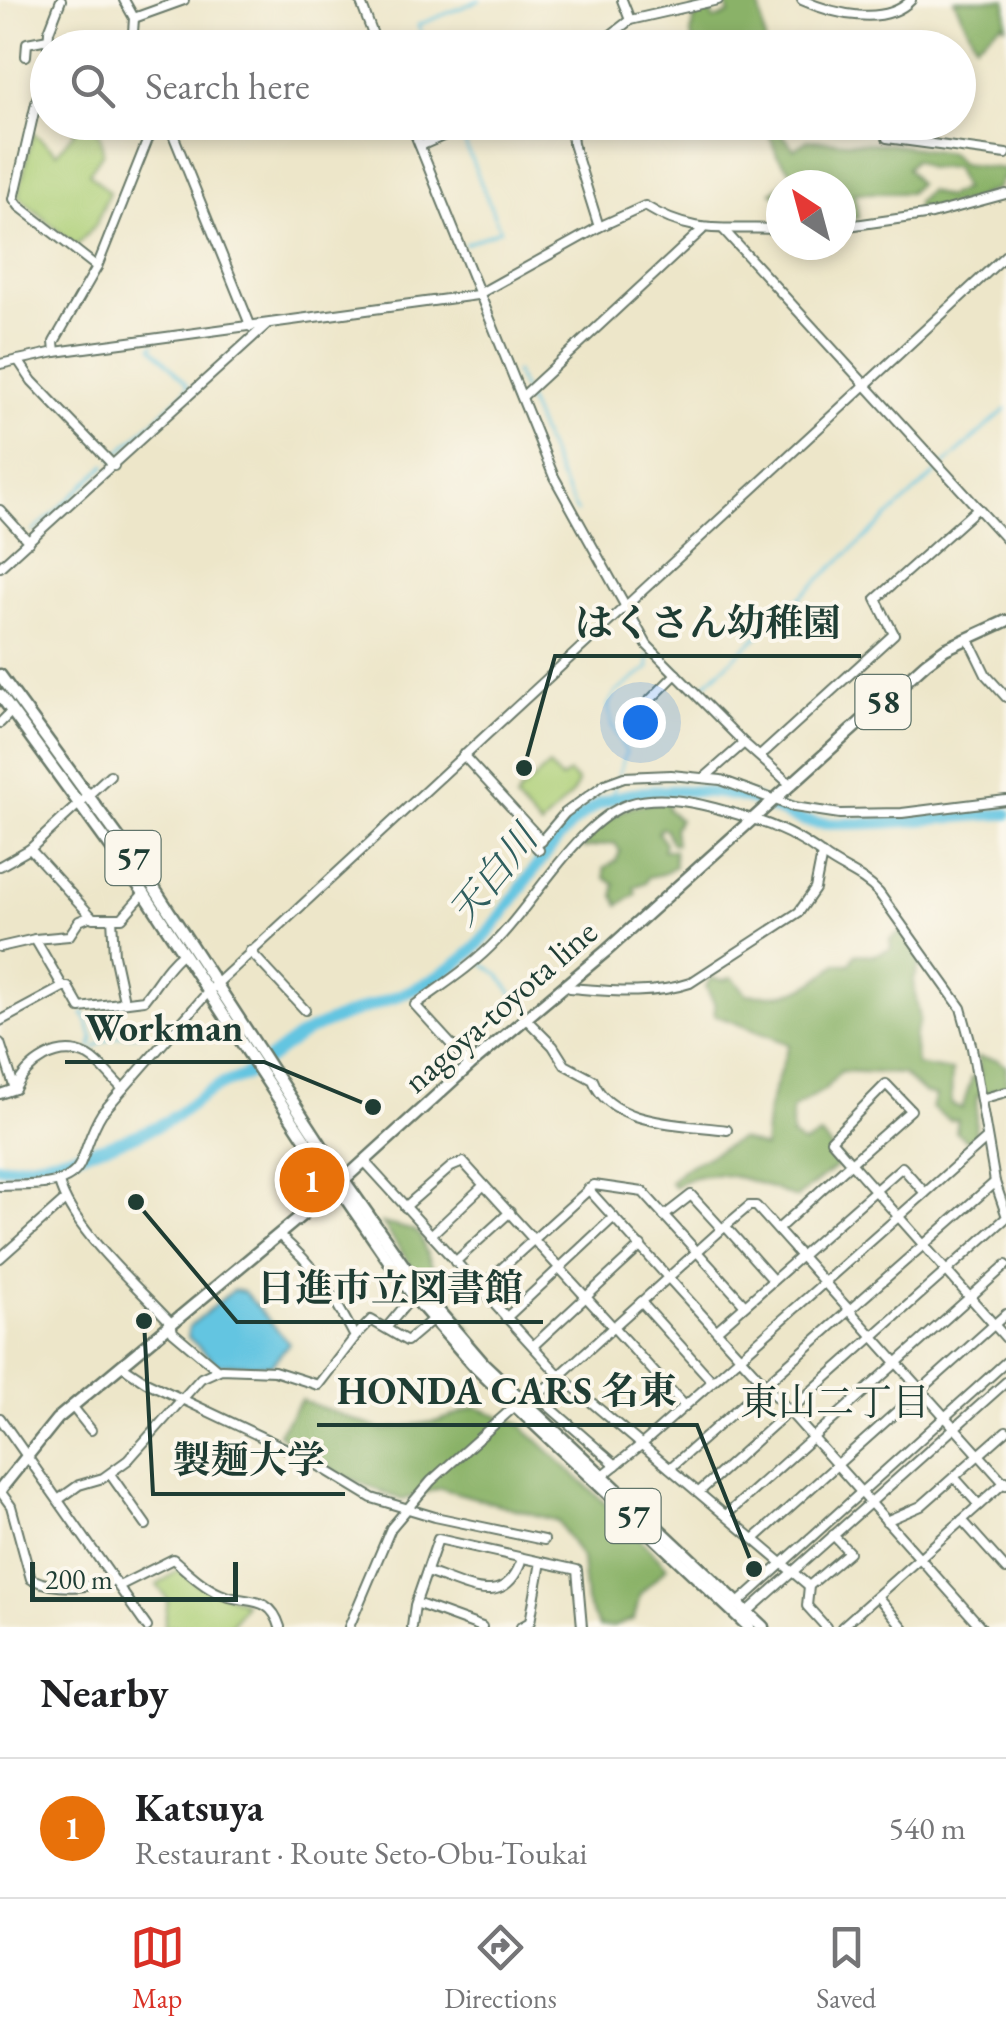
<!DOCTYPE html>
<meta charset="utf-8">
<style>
:root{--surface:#fff;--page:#f6f6f6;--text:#202124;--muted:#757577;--line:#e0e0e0;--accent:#d93025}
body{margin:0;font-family:"EB Garamond","Noto Serif JP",serif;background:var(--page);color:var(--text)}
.compass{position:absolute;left:766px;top:170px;width:90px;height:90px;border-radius:50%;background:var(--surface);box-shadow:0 5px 15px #0003;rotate:324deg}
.scale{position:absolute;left:30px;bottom:25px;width:208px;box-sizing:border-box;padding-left:10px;border:5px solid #1f3d34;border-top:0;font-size:28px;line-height:35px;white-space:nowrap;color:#1f3d34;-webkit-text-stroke:8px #fbf7ec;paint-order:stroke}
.you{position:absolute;left:640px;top:722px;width:35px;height:35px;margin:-25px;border:8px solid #fff;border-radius:50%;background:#1a73e8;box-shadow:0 0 0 15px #1a73e833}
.badge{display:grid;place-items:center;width:65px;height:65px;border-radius:50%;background:var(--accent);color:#fff;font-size:32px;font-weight:700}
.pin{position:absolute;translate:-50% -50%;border:5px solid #fff;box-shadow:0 2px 10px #0006}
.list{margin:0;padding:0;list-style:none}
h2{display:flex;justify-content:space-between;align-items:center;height:130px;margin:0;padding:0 40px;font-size:42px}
h2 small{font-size:32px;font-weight:400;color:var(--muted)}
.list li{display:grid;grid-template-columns:65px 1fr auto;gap:30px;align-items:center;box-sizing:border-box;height:140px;padding:0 40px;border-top:2px solid var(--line)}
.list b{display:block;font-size:38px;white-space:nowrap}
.list p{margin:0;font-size:32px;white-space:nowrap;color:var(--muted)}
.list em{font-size:32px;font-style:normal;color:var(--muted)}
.icon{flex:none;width:55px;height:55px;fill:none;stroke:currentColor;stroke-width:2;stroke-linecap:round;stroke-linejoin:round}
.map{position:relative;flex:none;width:1006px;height:1627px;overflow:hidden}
.search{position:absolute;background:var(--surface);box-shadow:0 5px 15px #0003;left:30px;right:30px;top:30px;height:110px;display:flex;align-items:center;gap:25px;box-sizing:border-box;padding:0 35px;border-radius:55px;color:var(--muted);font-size:38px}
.sheet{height:270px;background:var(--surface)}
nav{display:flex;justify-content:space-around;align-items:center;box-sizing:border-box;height:140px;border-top:2px solid var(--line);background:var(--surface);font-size:28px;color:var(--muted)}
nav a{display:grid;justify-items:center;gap:5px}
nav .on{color:var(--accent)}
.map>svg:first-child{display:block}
.green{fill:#adcf77;stroke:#668656;stroke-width:2.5}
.forest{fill:#8ab268;stroke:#54784e;stroke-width:2.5}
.water{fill:#63c5e1;stroke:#41818a;stroke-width:2.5}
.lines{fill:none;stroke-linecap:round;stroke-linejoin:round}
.stream{stroke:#63c5e1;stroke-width:2.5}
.river{stroke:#63c5e1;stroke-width:12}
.minor-casing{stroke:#677868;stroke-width:12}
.major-casing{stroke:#677868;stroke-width:15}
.minor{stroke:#fff;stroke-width:8}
.major{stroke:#fff;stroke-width:10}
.labels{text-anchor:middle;stroke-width:8;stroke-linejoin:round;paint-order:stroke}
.shield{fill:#fbf7ec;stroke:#61756b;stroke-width:2.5}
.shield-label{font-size:32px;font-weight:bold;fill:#1f3d34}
.street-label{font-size:35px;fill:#1f3d34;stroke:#fbf7ec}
.water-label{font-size:38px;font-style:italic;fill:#305f5f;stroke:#fbf7ec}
.neighbourhood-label{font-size:38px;fill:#1f3d34;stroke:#fbf7ec}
.leader{fill:none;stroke:#1f3d34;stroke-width:4}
.callout-dot{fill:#1f3d34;stroke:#fbf7ec;stroke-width:4}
.callout-label{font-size:38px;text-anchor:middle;font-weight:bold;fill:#1f3d34;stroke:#fbf7ec;stroke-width:8;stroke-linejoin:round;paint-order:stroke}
</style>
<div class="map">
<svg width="1006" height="1627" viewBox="0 0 1006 1627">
<rect width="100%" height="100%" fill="#fbf7ec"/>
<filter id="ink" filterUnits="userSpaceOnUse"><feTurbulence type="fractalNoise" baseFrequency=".01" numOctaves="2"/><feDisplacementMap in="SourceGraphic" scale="20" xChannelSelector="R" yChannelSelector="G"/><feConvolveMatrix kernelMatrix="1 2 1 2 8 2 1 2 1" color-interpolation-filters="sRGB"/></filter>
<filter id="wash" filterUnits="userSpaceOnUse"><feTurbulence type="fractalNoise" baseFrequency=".0048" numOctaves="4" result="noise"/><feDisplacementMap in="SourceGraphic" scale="40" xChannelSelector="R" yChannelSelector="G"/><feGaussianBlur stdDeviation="2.25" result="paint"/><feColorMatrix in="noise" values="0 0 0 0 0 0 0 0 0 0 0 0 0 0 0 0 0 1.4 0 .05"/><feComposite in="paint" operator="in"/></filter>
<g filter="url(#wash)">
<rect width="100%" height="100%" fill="#ede6c9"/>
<g class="green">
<polygon points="81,123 93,125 100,135 103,152 89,173 109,192 96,224 76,246 18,196 33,133 57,153"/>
<path d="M549 766 561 779 569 773 578 782C575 795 551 814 541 827L516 800 519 793Z"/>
<polygon points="180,1569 195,1582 245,1603 230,1627 164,1627 168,1600 157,1585"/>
</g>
<g class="forest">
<polygon points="770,0 759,3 766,47 693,47 691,33 697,9 707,5 714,20 729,14 725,1"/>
<polygon points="954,0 1006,0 1006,26 1003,23 976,44"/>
<polygon points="765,123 774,123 794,149 808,140 889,144 951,153 961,164 1006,169 1006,180 1002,178 998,188 968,201 917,212 917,202 928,191 946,197 964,189 954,167 928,168 914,160 907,168 918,184 909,193 855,193 858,218 841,221 841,185 781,185 781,200 772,192 793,174 777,155"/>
<path d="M667 802 668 810 679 819 674 828 676 844 671 843 666 829 661 828 658 833 665 843 663 850H674L675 866 662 874 648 877 646 882 634 887 636 894 619 905 614 896 615 884 605 878 604 868 616 861 620 851 615 843 584 848 583 844C611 814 625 803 667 802Z"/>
<path d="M902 931 921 959 913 983 920 1020 914 1037 917 1065 952 1071 951 1104 962 1109 972 1077 981 1076 977 1057 998 1060 1006 1066V1086L977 1096 975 1139 966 1140 956 1132 958 1120H949L932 1108 936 1096 924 1093 903 1074 841 1071 825 1089 792 1109V1136L803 1144 821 1135 842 1162 796 1198C758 1183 712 1160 674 1187L670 1182 682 1170 740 1139 764 1148 768 1108 789 1044 715 1015 714 1003 706 987 710 978 725 980 732 977 747 994C785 998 808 992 836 964H850L855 954 874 955 891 949 890 939Z"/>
<path d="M382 1223 415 1231 420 1236C433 1271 447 1301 472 1330L467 1334 421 1280Z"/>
<polygon points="301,1400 382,1430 439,1421 476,1407 519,1423 611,1509 667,1567 640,1594 634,1619 612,1627 599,1627 586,1602 582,1559 558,1521 440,1488 402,1500 339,1474 278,1434"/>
</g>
<polygon class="water" points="233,1290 244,1292 289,1343 271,1365 217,1364 188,1337 189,1327"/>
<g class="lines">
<g class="stream">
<polyline points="427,48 418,25 480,0"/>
<polyline points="456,122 457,125"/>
<polyline points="461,134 500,230 465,244"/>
<polyline points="515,372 524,391"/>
<polyline points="527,399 559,476 577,512"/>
<polyline points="112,459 185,392 188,385 152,347 154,344"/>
<polyline points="944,465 1006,409"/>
<polyline points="33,532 106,465"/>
<polyline points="676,668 694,687 702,687 938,471"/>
<polyline points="619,774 626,752 612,726 608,706 615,693 649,668 648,655"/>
<polyline points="611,799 616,782"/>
<polyline points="480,961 499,975 517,999"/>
<polyline points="83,1012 93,1038 91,1047"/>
<path d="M95 1048C106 1036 126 1034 142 1035V1025"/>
</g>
<path class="river" d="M0 1167C48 1164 125 1144 167 1121 185 1111 199 1096 217 1087 226 1082 236 1080 245 1075 267 1063 285 1044 307 1032 358 1006 421 996 464 958 513 917 551 819 611 799 647 786 725 789 761 803 780 811 795 821 817 823 880 827 943 816 1006 814"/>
</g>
</g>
<g filter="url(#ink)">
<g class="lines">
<g class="minor-casing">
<g id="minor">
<polyline points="124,0 134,18 132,48"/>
<polyline points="360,0 378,48"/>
<polyline points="622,0 630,20"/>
<path d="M802 0C833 14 885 27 911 0"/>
<polyline points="134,18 184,0"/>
<polyline points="48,48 49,31 61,0"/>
<polyline points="594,48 630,20 718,0"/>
<polyline points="48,51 14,199 19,206 97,267"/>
<polyline points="26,56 27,43 48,39"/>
<polyline points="168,122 251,327"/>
<polyline points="410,122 554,477 647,645 744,743 791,785"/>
<polyline points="571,122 573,144 599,227"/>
<polyline points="887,138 1006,154"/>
<polyline points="420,146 475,122"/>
<polyline points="841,227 932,214 1006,194"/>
<polyline points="723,229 1006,539"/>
<polyline points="55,352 54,342 97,267 148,139 160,122"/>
<polyline points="18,360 32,381 114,466"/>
<path d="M0 364 55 352 477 295 599 227 645 206C695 237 726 226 781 229"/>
<polyline points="522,397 702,230"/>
<polyline points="0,510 29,542"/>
<polyline points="0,567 266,325"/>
<polyline points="968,638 986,675 1006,697"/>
<polyline points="633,717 676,674"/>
<polyline points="0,723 12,711"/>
<polyline points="463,755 542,841"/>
<polyline points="760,756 894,634 876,599 978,508"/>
<polyline points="704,778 744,743"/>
<polyline points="30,849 93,918 112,918"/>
<polyline points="539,850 536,847 565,813 605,784 624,777 671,775 721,780 794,807 840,814 902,813 1006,800"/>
<polyline points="0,866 30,849 110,775"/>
<polyline points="35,939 63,987"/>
<polyline points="0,947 35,939 69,936 79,921 91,916"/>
<polyline points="250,951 305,1010"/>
<path d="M566 985 570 988C610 991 651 996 690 983L799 912 815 889 822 854"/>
<polyline points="124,1001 114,955 112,918 122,918 144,893"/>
<path d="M525 1018 553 1046 565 1065 593 1080C610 1126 684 1124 727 1130"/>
<path d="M0 1021 63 987H68L80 1008 144 1000C158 983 167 965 183 953"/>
<polyline points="0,1043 15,1089"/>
<path d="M470 1065 415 1005C444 984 473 966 498 939 535 901 580 820 629 804 666 792 714 807 749 818 777 826 799 837 823 855 841 869 863 875 879 893L961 1008 972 1048 995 1182 1006 1214"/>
<polygon points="886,1084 911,1110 851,1163 831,1140"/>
<path d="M0 1094 15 1089C27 1064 58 1041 88 1056 101 1063 112 1079 123 1089"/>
<polyline points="981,1099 1006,1092"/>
<polyline points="365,1162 559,1375 809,1586"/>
<path d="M59 1182C71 1228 138 1287 171 1323L173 1332 218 1370"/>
<path d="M0 1186C24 1184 68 1190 80 1164 88 1146 91 1130 102 1113L209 991 1006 255"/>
<polyline points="588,1189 789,1411 1006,1218"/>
<polyline points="405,1207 451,1167 463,1162 685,1406"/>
<polyline points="664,1216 691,1195 722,1229"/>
<polyline points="726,1227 773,1280"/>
<polyline points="778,1229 851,1163 1006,1338"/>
<polyline points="431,1235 484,1185"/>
<polyline points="0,1258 64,1201"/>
<polyline points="455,1262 510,1212"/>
<polyline points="480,1288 594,1185 643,1192 745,1305"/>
<polyline points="641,1302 712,1381"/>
<polyline points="506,1318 614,1217"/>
<polyline points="387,1327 413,1296"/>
<polyline points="717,1330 902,1167 925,1193"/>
<polyline points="355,1337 371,1320 407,1341 433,1319"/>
<polyline points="533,1346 641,1246"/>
<polyline points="122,1366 146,1382 306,1458 372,1498 435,1517 544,1540"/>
<polyline points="72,1406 91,1430"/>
<polyline points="0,1418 147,1627"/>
<polyline points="616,1465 537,1396 722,1229 749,1206 756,1206 1006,1485"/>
<polyline points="670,1468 995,1182"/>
<polyline points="110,1474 146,1525"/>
<polyline points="602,1476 641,1445 986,1139"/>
<polyline points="954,1477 979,1505"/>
<path d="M0 1491 11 1506 31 1579C59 1591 86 1587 115 1581"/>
<polyline points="699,1492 789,1411 981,1627"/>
<path d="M58 1500 79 1485 103 1478 128 1460 201 1378 221 1369 274 1371 318 1385 355 1337C333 1295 316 1267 279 1235"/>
<polyline points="726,1515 1006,1265"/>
<polyline points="962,1520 1006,1569"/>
<polyline points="886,1521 921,1506 1006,1431"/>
<polyline points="754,1539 1006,1314"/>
<path d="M427 1572C466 1585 505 1611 522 1559"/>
<path d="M119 1586 173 1559C187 1571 202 1586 220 1594 246 1605 270 1593 280 1627"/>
<polyline points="877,1596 903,1627"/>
<polyline points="416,1603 482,1627"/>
<polyline points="737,1604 1006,1362"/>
<polyline points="744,1615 1006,1382"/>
<polyline points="349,1627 391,1528 431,1481 515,1406"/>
<polyline points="412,1627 415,1605 438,1539 577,1570 582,1627"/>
<polyline points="521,1627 530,1622 541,1562"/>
<polyline points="826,1627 807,1606 809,1586 849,1552 833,1535"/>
<polyline points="842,1627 1006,1481"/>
</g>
</g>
<g class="major-casing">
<g id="major">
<polyline points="0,675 141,868 344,1180 423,1293 484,1364 763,1627"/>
<polyline points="0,695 144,893 306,1141 413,1296 476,1368 515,1406 749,1627"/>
<polyline points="0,1490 57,1419 337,1186 470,1065 605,952 926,663 945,649 1006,621"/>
</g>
</g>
<use href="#minor" class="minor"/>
<use href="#major" class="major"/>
</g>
</g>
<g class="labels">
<g class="shield">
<rect x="855.5" y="675" width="55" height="54" rx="8"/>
<rect x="105.5" y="831" width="55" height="54" rx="8"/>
<rect x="605.5" y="1489" width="55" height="54" rx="8"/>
</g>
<g class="shield-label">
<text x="883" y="713">58</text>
<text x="133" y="869">57</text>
<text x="633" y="1527">57</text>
</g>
<g class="street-label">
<text transform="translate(500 1006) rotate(-41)" y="12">nagoya-toyota line</text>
</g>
<g class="water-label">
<text transform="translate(493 875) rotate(-51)" y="13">天白川</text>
</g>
<g class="neighbourhood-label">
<text x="835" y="1415">東山二丁目</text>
</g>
</g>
<path class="leader" d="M524 768L555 656H861M373 1107L264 1062H65M136 1202L237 1322H543M754 1569L697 1425H317M144 1321L153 1494H345"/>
<g class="callout-dot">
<circle cx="524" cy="768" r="10"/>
<circle cx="373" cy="1107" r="10"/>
<circle cx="136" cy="1202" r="10"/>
<circle cx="754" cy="1569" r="10"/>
<circle cx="144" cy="1321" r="10"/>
</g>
<g class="callout-label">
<text x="708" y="636">はくさん幼稚園</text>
<text x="164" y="1041">Workman</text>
<text x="390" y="1301">日進市立図書館</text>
<text x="507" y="1404">HONDA CARS 名東</text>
<text x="249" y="1473">製麺大学</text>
</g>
</svg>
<svg class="compass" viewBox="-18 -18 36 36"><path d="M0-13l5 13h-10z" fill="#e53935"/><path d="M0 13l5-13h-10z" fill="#757577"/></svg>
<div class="scale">200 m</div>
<div class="you"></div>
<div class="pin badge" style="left:312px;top:1180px;background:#e8710a">1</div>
<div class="search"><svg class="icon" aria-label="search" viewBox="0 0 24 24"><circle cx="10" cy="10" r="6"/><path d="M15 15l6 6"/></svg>Search here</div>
</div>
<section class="sheet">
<h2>Nearby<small></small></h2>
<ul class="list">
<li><span class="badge" style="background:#e8710a">1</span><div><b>Katsuya</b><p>Restaurant · Route Seto-Obu-Toukai</p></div><em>540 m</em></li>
</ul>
</section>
<nav>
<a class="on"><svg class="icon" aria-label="map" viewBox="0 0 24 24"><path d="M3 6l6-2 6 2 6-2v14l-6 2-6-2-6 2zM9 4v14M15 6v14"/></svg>Map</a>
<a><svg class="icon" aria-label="directions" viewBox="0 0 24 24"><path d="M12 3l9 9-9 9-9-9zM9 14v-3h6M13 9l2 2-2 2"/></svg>Directions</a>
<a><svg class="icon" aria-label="saved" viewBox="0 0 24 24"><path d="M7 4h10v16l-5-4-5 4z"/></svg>Saved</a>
</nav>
